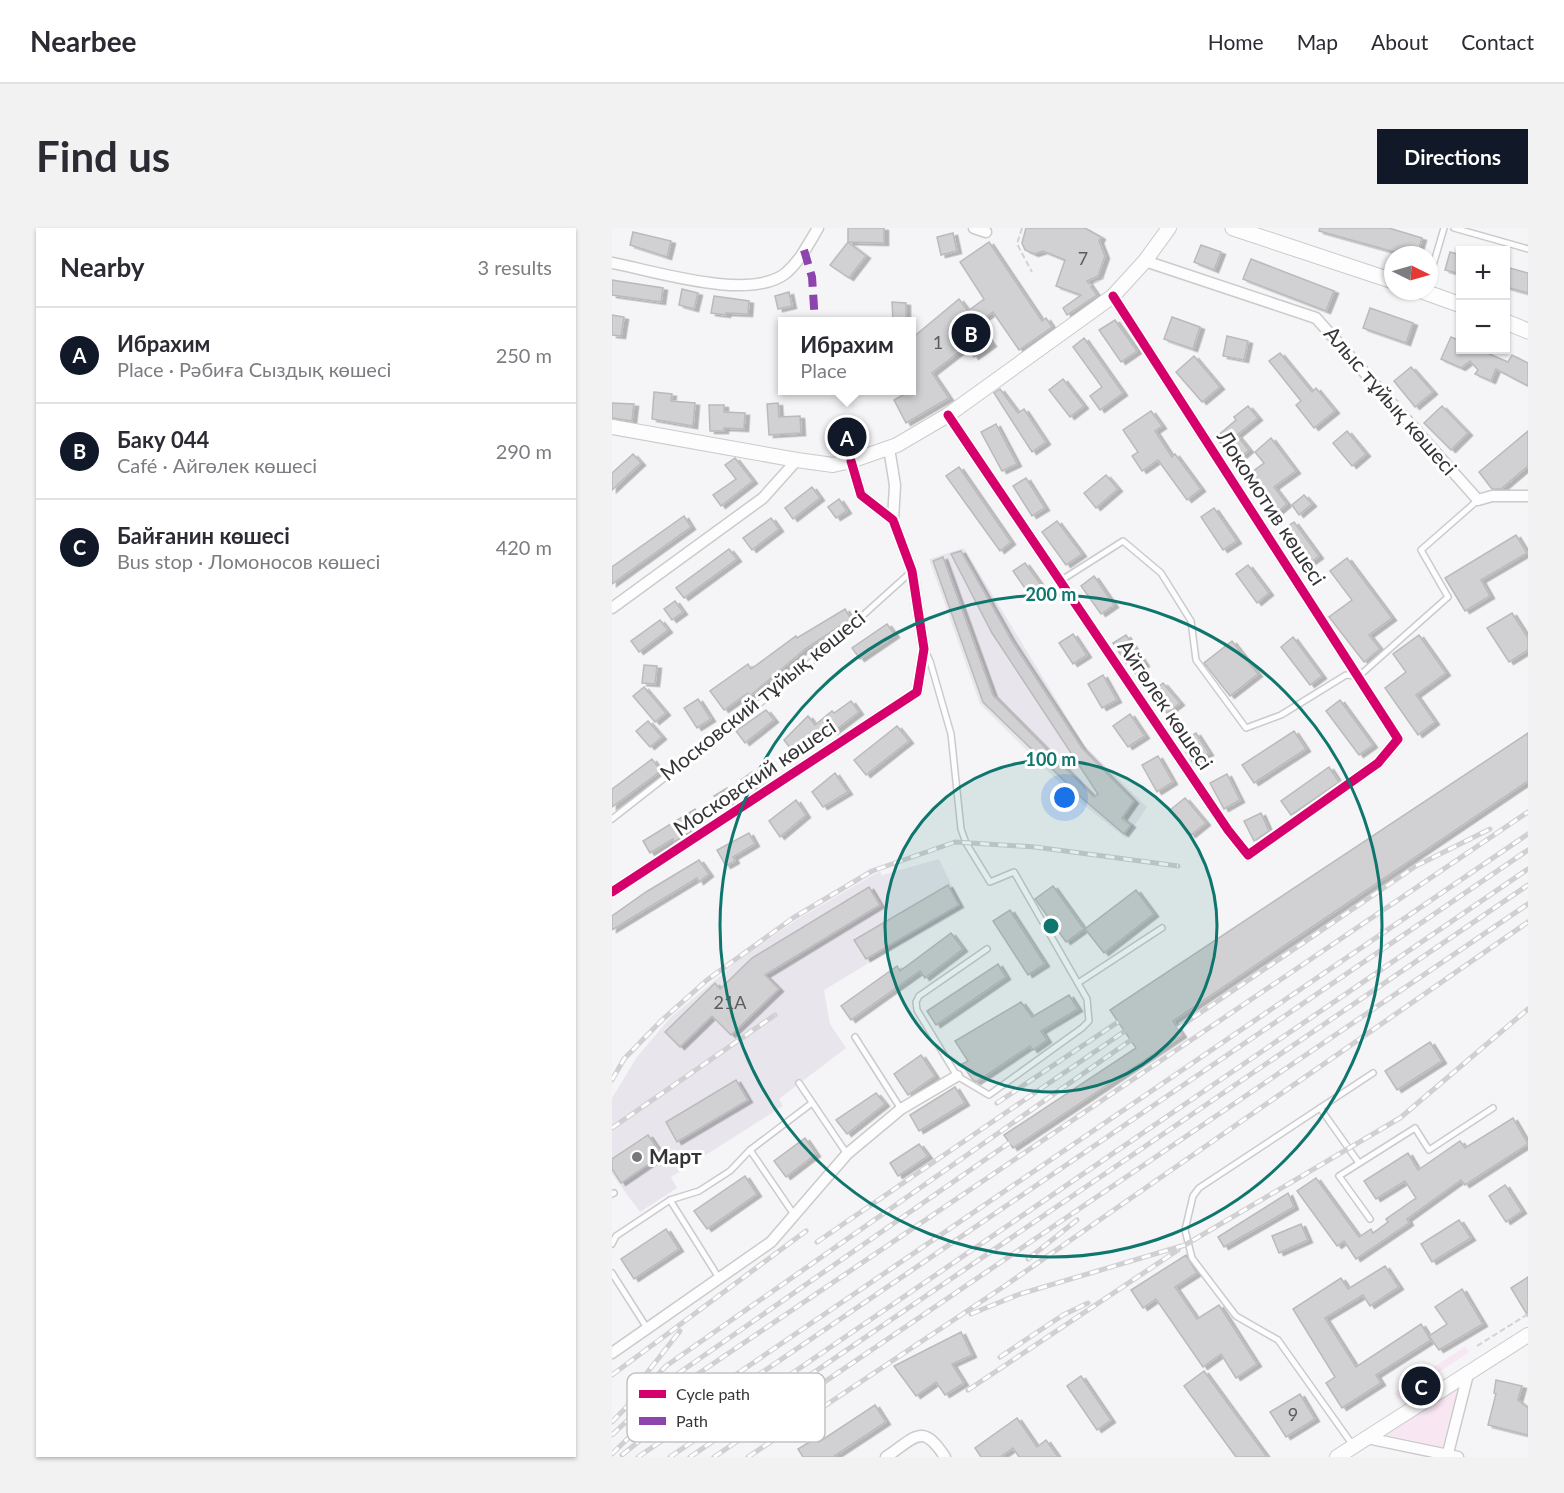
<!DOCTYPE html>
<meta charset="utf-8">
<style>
:root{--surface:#fff;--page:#f2f2f3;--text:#2b2b33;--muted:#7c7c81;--line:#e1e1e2;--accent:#111827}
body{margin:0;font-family:Lato,sans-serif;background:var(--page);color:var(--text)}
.controls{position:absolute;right:18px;top:18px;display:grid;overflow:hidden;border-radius:0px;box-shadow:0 2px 4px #0004}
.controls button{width:54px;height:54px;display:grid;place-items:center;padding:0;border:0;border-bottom:2px solid var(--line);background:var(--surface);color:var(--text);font:30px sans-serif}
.compass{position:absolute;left:772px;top:18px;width:54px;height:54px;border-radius:50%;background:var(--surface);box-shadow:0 2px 4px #0004;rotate:95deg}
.you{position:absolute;left:453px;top:570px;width:21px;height:21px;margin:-15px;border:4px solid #fff;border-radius:50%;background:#1a73e8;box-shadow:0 0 0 9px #1a73e833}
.badge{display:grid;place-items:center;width:39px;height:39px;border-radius:50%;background:var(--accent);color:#fff;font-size:20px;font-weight:700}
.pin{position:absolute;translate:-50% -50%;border:3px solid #fff;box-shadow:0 2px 6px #0006}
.popup{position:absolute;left:166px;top:89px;width:138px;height:78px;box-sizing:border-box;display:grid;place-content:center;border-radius:0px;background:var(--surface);filter:drop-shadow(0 2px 4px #0005);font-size:20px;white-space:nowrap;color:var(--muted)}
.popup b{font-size:22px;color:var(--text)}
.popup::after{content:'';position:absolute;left:50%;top:100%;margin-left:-12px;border:12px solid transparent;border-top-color:var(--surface)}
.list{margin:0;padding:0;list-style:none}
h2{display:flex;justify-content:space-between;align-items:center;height:78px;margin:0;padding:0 24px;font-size:26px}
h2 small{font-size:20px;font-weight:400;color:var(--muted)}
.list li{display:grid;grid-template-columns:39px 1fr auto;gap:18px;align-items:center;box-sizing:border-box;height:96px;padding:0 24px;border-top:2px solid var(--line)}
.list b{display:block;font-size:22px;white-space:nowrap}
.list p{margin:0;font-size:20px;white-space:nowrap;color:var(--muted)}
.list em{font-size:20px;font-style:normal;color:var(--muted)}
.map{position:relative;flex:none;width:916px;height:1229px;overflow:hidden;border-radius:0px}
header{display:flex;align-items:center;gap:36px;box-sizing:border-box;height:84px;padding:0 30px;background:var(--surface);border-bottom:2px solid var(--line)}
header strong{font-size:28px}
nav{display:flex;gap:33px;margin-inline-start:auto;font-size:21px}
.intro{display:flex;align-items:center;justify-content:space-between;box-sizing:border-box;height:144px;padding:0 36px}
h1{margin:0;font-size:42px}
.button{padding:15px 27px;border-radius:0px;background:var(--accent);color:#fff;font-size:21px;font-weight:700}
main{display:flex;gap:36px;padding:0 36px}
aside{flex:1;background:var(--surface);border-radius:0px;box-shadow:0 2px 4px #0004}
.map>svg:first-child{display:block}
.built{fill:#e8e6ec}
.green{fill:#f8e6f3}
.building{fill:#d1d0d2;stroke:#bbbabb;stroke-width:1.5;filter:url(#shadow)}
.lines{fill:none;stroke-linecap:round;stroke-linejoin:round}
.service-casing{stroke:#cbcacc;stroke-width:8}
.minor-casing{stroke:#cbcacc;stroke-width:13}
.tertiary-casing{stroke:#cbcacc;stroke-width:16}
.secondary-casing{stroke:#cbcacc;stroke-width:17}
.path{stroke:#d2d2d4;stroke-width:2;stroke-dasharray:6 3;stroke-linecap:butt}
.service{stroke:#fefdfe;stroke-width:5}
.minor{stroke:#fefdfe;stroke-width:10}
.tertiary{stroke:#fefdfe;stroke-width:14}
.secondary{stroke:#fefdfe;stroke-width:15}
.rail-casing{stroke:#d0cfd1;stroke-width:5}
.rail{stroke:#fff;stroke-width:3;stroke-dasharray:9;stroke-linecap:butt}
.quiet{stroke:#8e44ad;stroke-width:8;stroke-dasharray:15 8;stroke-linecap:butt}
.cycleway-casing{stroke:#fff;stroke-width:13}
.cycleway{stroke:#d6006c;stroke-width:9}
.ring{fill:none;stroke:#0f766e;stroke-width:3}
.poi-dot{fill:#787779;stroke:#fff;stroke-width:2}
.labels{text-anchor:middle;stroke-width:6;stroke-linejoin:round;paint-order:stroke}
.number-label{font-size:18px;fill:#5c5b5d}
.street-label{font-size:21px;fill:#353436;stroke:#fff}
.poi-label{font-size:21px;font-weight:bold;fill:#353436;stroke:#fff;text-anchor:start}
.key{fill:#fff;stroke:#c2c2c3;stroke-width:1.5}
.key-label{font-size:16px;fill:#353436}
.centre{fill:#0f766e;stroke:#fff;stroke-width:3}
.ring-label{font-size:18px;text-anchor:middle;font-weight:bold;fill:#0f766e;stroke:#fff;stroke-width:6;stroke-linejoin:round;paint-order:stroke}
</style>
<header>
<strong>Nearbee</strong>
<nav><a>Home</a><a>Map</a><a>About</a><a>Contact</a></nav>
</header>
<div class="intro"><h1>Find us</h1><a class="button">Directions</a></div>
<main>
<aside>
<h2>Nearby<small>3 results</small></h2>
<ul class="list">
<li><span class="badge">A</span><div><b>Ибрахим</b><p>Place · Рәбиға Сыздық көшесі</p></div><em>250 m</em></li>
<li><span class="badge">B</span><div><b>Баку 044</b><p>Café · Айгөлек көшесі</p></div><em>290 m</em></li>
<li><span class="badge">C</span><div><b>Байғанин көшесі</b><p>Bus stop · Ломоносов көшесі</p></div><em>420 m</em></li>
</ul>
</aside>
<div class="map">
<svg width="916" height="1229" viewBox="0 0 916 1229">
<defs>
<filter id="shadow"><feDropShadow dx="4.5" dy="2.5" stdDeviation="0" flood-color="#0004"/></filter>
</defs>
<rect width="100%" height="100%" fill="#f5f4f6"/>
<g class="built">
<polygon points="352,320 472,517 535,579 514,610 464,571 368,476 317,331"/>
<polygon points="327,631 350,679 212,762 218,796 234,820 167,871 171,878 59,949 65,960 28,984 0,946 0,870 25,829 58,790 132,728 186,691 268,643 270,647"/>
</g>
<g class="green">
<polygon points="853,1119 857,1124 786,1171 782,1165"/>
<polygon points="846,1159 830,1219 775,1207"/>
</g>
<g class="building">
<polygon points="236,0 272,0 272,15 236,14"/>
<polygon points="414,0 473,0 489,9 487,13 493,28 486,48 475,53 485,67 455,87 451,80 469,67 444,58 453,32 431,23 422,26 413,22 410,15"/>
<polygon points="708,0 777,0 810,10 805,27 793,27 707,3"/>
<polygon points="21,4 59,13 55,29 18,17"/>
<polygon points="341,5 345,23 329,27 325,9"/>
<polygon points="236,14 254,28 237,50 218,37"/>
<polygon points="377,14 430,93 434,90 440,99 407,122 381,84 365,95 380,116 362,129 355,118 320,145 337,170 294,195 282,172 300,162 300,110 347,71 356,83 372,71 348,34"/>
<polygon points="589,17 609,24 602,42 582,34"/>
<polygon points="838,24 849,27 849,46 833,42"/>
<polygon points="639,31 722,63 714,83 631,51"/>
<polygon points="894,39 916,45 916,65 894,59"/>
<polygon points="0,52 51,60 49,74 0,67"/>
<polygon points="70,61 86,65 82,81 67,77"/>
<polygon points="177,64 180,78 166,81 163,68"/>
<polygon points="102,68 137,73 136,86 114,85 114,87 99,85"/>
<polygon points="280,74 294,75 294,93 281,93"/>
<polygon points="758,80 801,95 794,115 751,100"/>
<polygon points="0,87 12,89 9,108 0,107"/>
<polygon points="560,89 588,99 581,121 552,111"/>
<polygon points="503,92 525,123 509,134 487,102"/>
<polygon points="615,108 636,113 632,132 611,128"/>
<polygon points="839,109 849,113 849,122 868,122 896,134 900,127 916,135 916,158 884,141 879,153 863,146 866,142 858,133 849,140 829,131"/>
<polygon points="472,110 511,165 488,182 478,168 490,159 461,119"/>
<polygon points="668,125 700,164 704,160 723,183 702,200 684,177 689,173 657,133"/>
<polygon points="582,128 608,159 590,174 564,144"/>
<polygon points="799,139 821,164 803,179 782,153"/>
<polygon points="451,151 472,178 458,189 437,162"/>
<polygon points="388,161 406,185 412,181 434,214 420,224 382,165"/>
<polygon points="42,164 60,166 59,173 83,175 81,198 40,191"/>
<polygon points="0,175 22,176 20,193 0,190"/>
<polygon points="166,175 167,189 188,188 189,205 157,207 155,176"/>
<polygon points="97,177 112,177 112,184 133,185 132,201 112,200 112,203 98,203"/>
<polygon points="636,178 646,190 625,207 637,222 623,234 604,209 624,192 622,189"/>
<polygon points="830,178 856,205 839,222 812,195"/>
<polygon points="539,183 550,198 543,203 560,229 563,226 589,261 575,272 546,232 530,243 520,228 526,224 511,202"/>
<polygon points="384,196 405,236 390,243 369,204"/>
<polygon points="240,197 247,214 229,221 223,204"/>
<polygon points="735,203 754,226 740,238 721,215"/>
<polygon points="916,203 916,238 889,261 880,261 867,244"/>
<polygon points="659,210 684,243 662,259 675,276 661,288 632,250 652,235 643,224"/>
<polygon points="21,226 29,235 0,262 0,245"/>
<polygon points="123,230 141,253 109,278 101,267 124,251 113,237"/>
<polygon points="347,239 399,314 388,323 334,248"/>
<polygon points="494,247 506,261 484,280 472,265"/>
<polygon points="414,250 433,280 420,288 401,258"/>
<polygon points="200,259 208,270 181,291 173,280"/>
<polygon points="692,267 700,276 687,287 680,277"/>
<polygon points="227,271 235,283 224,290 216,279"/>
<polygon points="602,280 625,313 611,322 589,289"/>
<polygon points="72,288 79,299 0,356 0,339"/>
<polygon points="159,290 167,301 140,322 131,310"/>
<polygon points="445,293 470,326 454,337 430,304"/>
<polygon points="682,294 707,328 691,340 665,306"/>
<polygon points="904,307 915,325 869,352 878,368 853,383 833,350"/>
<polygon points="117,321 125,331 72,370 64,360"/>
<polygon points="349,323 400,413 470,520 522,573 510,590 519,597 512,606 471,571 371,474 321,333 331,329 381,467 482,569 486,566 380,405 339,326"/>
<polygon points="735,330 780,390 757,407 768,421 752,434 717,389 740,372 718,343"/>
<polygon points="413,335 429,357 417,366 401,343"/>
<polygon points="636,337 657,365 645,375 624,346"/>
<polygon points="482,348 502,377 489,386 469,358"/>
<polygon points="63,373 71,384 60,392 52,381"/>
<polygon points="233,381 239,391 193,421 138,468 136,465 112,482 98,463 136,436 139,441 184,408 185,410"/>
<polygon points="900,385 916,410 916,422 897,434 875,400"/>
<polygon points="48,392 56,402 27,424 19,413"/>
<polygon points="275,396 283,407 248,431 240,420"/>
<polygon points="461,406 475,427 461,436 447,415"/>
<polygon points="514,407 533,436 520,444 501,415"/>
<polygon points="807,407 834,445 804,467 823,494 806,507 773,460 794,444 781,426"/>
<polygon points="681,409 710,448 698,457 669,419"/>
<polygon points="620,413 646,446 618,468 592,435"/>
<polygon points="32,437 45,438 43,456 30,455"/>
<polygon points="491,447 505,472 490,480 476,456"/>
<polygon points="551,455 568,475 555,485 539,465"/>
<polygon points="32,459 54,485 43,494 21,468"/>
<polygon points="86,471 99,491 85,500 72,480"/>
<polygon points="728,472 761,517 747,527 714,483"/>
<polygon points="239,473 247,484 221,504 216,497 182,525 172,512 196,488 203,497 220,483 222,485"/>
<polygon points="154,482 162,492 133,515 124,503"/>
<polygon points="518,486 533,508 516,519 501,498"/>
<polygon points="36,493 50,509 38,519 24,503"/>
<polygon points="285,498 297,513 254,547 242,532"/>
<polygon points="682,503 694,521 642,555 630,537"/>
<polygon points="584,505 597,525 581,535 568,515"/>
<polygon points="916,505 916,553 561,793 570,807 401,920 392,907 524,820 498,782"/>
<polygon points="546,528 561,554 545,564 530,537"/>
<polygon points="40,531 49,543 0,579 0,561"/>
<polygon points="717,539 727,554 679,587 669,573"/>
<polygon points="140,544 148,555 138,563 129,552"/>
<polygon points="223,545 236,564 211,579 200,564"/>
<polygon points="615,546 628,572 612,581 598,555"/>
<polygon points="115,560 124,573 111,582 102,568"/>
<polygon points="573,570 594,595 579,607 558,582"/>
<polygon points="184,572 194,587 168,609 157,593"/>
<polygon points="83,581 90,596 62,614 61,611 38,625 31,613"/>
<polygon points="649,585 657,603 642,613 632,593"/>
<polygon points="137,605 143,616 121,629 123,633 114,638 105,622"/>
<polygon points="87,632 97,646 87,654 85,650 0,702 0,688 34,664"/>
<polygon points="336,657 347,677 254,731 242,712"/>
<polygon points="441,658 472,701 454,714 423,671"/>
<polygon points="257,659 268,677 153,747 167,761 119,807 100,788 68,819 53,804 103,755 108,761 140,730"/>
<polygon points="524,662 542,686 492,725 473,701"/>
<polygon points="398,682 433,736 416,747 381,693"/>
<polygon points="339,705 351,721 313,750 308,743 239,792 229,778 285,738 288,743"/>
<polygon points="386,736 394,749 324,797 315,783"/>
<polygon points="457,767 466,781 429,803 435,812 421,822 418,818 364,854 360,851 350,836 356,833 343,813 409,774 420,789"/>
<polygon points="818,814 830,833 785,862 773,843"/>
<polygon points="309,827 323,848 296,867 282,846"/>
<polygon points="124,852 136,872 65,914 54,894"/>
<polygon points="343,859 353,875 307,903 298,887"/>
<polygon points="264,865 273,876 235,906 224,892"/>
<polygon points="901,890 916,916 853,957 849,952 795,991 797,995 744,1031 732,1013 725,1018 685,963 704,950 747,1009 759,1001 761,1005 776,994 774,991 804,970 793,953 764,971 752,953 796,925 806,942 848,913 853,920"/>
<polygon points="36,907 50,927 9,955 0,941 0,931"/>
<polygon points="193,910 204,926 174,949 162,933"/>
<polygon points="307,916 316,928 286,948 278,935"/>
<polygon points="133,948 145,966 95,1001 82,983"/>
<polygon points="893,957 910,983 894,994 877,968"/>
<polygon points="676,965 682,979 612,1019 606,1009"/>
<polygon points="847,992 859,1010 820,1034 809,1016"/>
<polygon points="689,996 696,1012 667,1025 660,1008"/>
<polygon points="54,1001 67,1021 22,1051 9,1031"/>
<polygon points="574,1027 585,1045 563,1059 585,1091 607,1077 645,1136 624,1150 609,1126 591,1139 544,1071 531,1080 519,1062"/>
<polygon points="773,1038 787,1059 758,1078 751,1067 713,1090 744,1139 809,1096 819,1112 764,1147 769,1155 730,1180 714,1155 723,1149 681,1081 729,1050 736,1061"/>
<polygon points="916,1049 916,1088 899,1060"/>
<polygon points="850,1061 871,1096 827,1122 817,1108 835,1096 823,1079"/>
<polygon points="349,1104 360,1127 340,1136 352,1155 333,1167 324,1154 304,1168 282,1138"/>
<polygon points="592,1143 655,1229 624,1229 572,1158"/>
<polygon points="469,1148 499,1192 485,1202 455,1158"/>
<polygon points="884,1152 910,1158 906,1172 916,1180 916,1207 876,1197 884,1166 882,1165"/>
<polygon points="688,1166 703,1191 674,1209 658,1184"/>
<polygon points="263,1177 274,1194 221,1229 191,1229 186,1221 204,1210 207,1214"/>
<polygon points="405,1190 425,1219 434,1212 446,1229 407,1229 401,1220 388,1229 369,1229 363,1220"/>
</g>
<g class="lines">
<g class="service-casing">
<g id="service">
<polyline points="842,0 916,21"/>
<polyline points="817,51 832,0"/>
<polyline points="448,353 511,313 549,345 579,393 584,432 634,500 669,487 734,447 747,448 836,369 809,322 866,272"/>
<polyline points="313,423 318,433 339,506 349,601 354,615 378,654 402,644 475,771 477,793 470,800 377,867 345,848 305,782 304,774 307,768 375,721"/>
<polyline points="0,591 189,443 299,344"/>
<polyline points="466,755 550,700"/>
<polyline points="243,809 289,881"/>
<polyline points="187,855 235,926"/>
<polyline points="708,880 747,935"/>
<polyline points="138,922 183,988"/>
<polyline points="0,966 2,965"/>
<polyline points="58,972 107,1050"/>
<polyline points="758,991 727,948 803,900 817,922 881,880"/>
<polyline points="0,1016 4,1008 58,972 87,963 118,943 138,922 200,875"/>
<polyline points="0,1045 35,1100"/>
<polyline points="740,1216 666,1112 624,1088 580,1030 573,1002 581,968 587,960 761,845"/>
</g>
</g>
<g class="minor-casing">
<g id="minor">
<polyline points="362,0 374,4"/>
<polyline points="533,33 704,90 866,272 880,268 916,268"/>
<path d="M0 35C43 43 138 74 174 45 188 33 197 15 206 0"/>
<polyline points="336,187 616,602 636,627 766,535 786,511 501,68"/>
<polyline points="277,220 283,257 281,292"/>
<polyline points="0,380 151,270 185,232"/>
<polyline points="0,664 305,464 312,421 300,343 281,292 249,267 239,233"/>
<polyline points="0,1125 159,1014 235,926 289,881 345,848"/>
<polyline points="755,1210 846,1229"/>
<path d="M274 1229C304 1209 310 1194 333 1229"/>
<polyline points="835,1229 856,1146"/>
</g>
</g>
<g class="tertiary-casing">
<g id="tertiary">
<polyline points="0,199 185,232 221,237 239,233 285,217 336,187 501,68 533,33 557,0"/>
<polyline points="725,1229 916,1107"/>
</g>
</g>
<g class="secondary-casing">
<g id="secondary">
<polyline points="621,0 781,53"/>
<polyline points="810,63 849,77"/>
<polyline points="894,94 916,103"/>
</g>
</g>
<g class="path">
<polyline points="410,0 405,16 420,44"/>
<polyline points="474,59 492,50"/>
<polyline points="865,1118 916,1086"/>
</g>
<use href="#service" class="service"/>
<use href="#minor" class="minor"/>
<use href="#tertiary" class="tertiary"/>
<use href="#secondary" class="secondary"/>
<g class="rail-casing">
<g id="rail">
<polyline points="566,800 804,638 878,601"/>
<polyline points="0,852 12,831 49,793 95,752 181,690 260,643 343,614 423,619 566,638"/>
<polyline points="385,875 506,794"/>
<polyline points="0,900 163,787"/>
<polyline points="205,1014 513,803"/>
<polyline points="416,1031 465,992"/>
<polyline points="359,1086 408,1066 573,1017 788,890 916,781"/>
<polyline points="388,1129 451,1087 476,1075"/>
<polyline points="0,1147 194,1003"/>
<polyline points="27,1155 68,1103"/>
<polyline points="356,1162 566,1022"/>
<polyline points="0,1194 54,1138 519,812"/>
<polyline points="0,1207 64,1147 397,915"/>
<polyline points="0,1226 71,1156 916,584"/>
<polyline points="10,1227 31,1210 916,606"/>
<polyline points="26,1229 916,622"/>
<polyline points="58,1229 916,641"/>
<polyline points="78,1229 916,657"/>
<polyline points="102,1229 916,676"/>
<polyline points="136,1229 394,1057 916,694"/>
</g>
</g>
<use href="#rail" class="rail"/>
<polyline class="quiet" points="192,22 200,49 203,94"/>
<g class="cycleway-casing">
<g id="cycleway">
<polyline points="336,187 616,602 636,627 766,535 786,511 501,68"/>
<polyline points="0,664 305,464 312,421 300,343 281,292 249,267 239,233"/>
</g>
</g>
<use href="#cycleway" class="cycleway"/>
</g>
<circle cx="439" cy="698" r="166" fill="#0f766e" fill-opacity=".12"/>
<g class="ring">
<circle cx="439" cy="698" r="166"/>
<circle cx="439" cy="698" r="331"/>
</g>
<circle class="poi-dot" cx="25" cy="929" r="6"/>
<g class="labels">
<g class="number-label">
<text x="471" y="37">7</text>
<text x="326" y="121">1</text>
<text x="118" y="781">21А</text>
<text x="681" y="1193">9</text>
</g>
<g class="street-label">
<text transform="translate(778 173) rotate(49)" y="7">Алыс тұйық көшесі</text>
<text transform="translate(659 280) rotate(57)" y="7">Локомотив көшесі</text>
<text transform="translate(151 468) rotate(-39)" y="7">Московский тұйық көшесі</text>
<text transform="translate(553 477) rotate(56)" y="7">Айгөлек көшесі</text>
<text transform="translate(143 550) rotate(-34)" y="7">Московский көшесі</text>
</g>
<g class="poi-label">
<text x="37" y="936">Март</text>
</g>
</g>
<rect x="15" y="1145" width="198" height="69" rx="9" class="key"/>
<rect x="27" y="1162" width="27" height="8" fill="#d6006c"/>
<rect x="27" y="1189" width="27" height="8" fill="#8e44ad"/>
<g class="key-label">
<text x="64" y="1172">Cycle path</text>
<text x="64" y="1199">Path</text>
</g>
<circle cx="439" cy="698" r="9" class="centre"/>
<g class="ring-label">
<text x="439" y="373">200 m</text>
<text x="439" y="538">100 m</text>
</g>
</svg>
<div class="controls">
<button>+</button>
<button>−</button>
</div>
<svg class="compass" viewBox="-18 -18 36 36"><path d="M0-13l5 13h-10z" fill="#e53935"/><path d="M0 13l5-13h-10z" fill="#7c7c81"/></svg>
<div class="you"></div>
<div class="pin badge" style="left:235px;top:209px">A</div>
<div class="popup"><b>Ибрахим</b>Place</div>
<div class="pin badge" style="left:359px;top:105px">B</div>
<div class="pin badge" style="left:809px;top:1158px">C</div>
</div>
</main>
